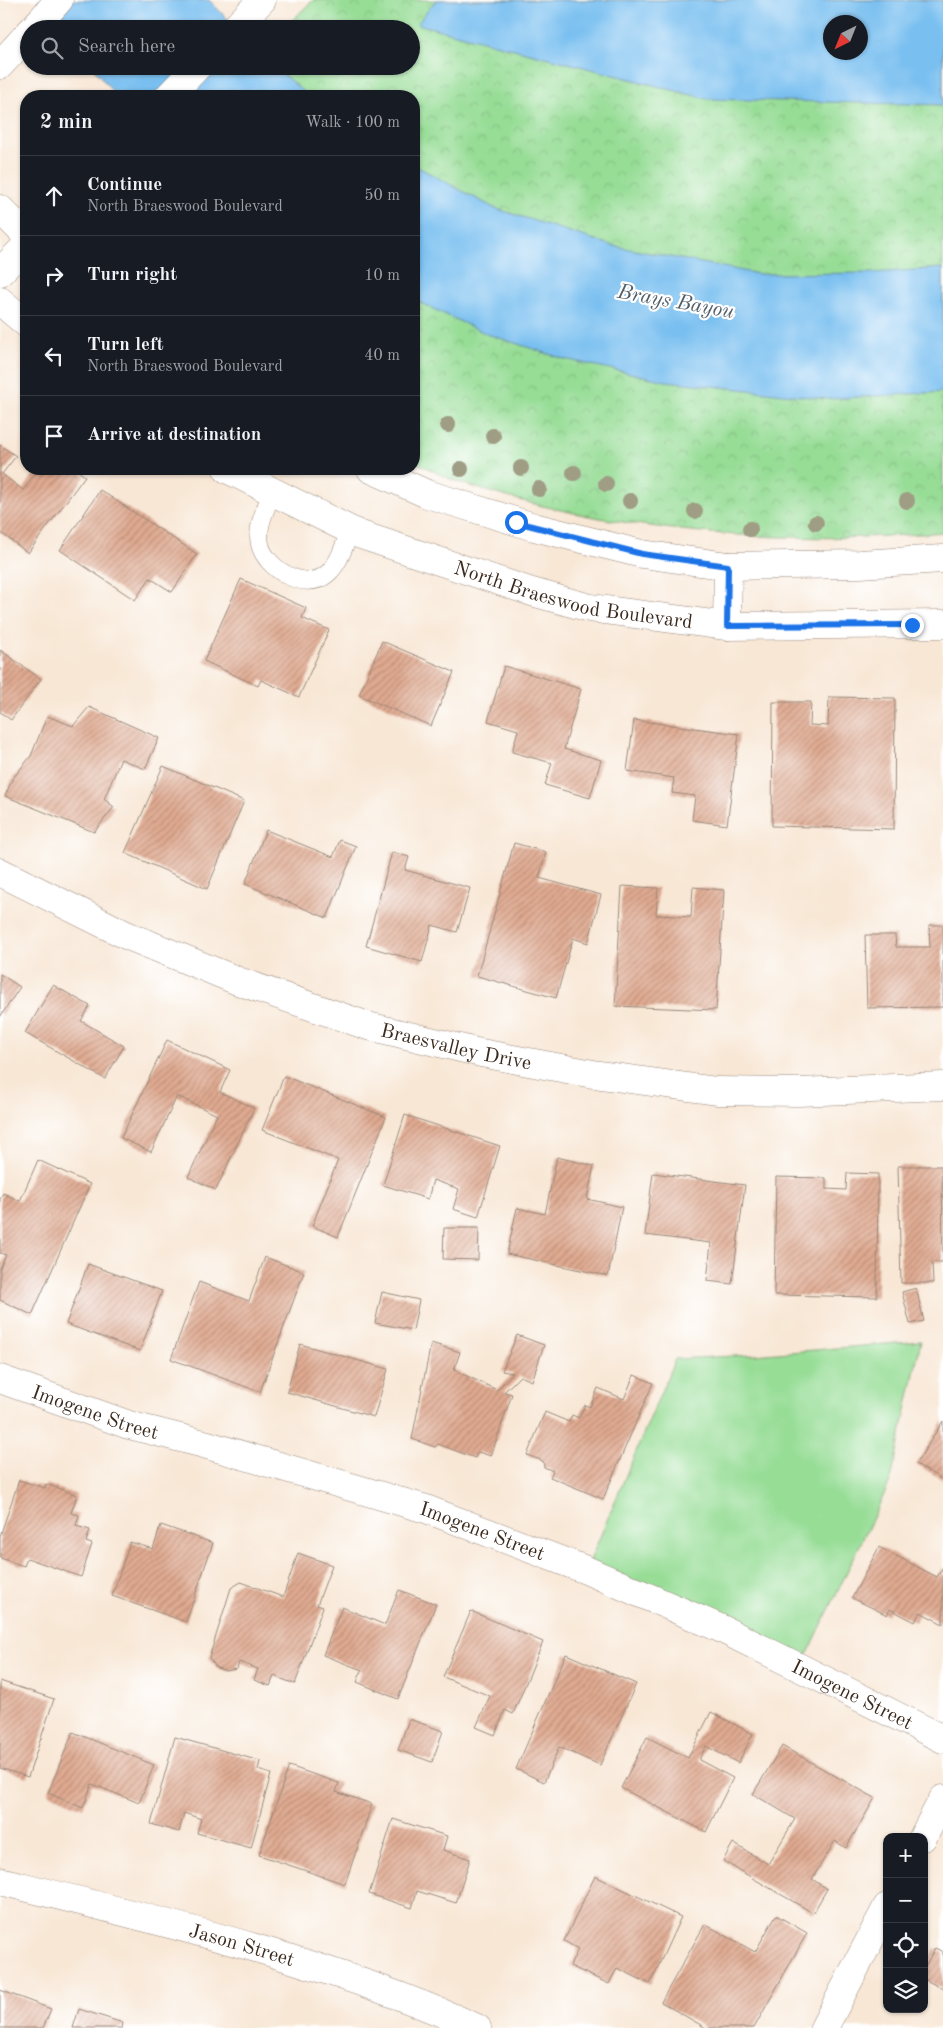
<!DOCTYPE html>
<meta charset="utf-8">
<style>
:root{--surface:#171b24;--page:#20242c;--text:#f1f3f6;--muted:#9ea1a6;--line:#363941}
body{margin:0;font-family:"Old Standard TT",serif;background:var(--page);color:var(--text)}
.controls{position:absolute;right:15px;bottom:15px;display:grid;overflow:hidden;border-radius:10px;box-shadow:0 1px 4px #0004}
.controls button{width:45px;height:45px;display:grid;place-items:center;padding:0;border:0;border-bottom:1px solid var(--line);background:var(--surface);color:var(--text);font:25px sans-serif}
.compass{position:absolute;left:823px;top:15px;width:45px;height:45px;border-radius:50%;background:var(--surface);box-shadow:0 1px 4px #0004;rotate:223deg}
.stop{position:absolute;width:15px;height:15px;margin:-11px;border:4px solid #1a73e8;border-radius:50%;background:#fff}
.stop.end{background:#1a73e8;border-color:#fff;box-shadow:0 1px 5px #0008}
.list{margin:0;padding:0;list-style:none}
h2{display:flex;justify-content:space-between;align-items:center;height:65px;margin:0;padding:0 20px;font-size:21px}
h2 small{font-size:16px;font-weight:400;color:var(--muted)}
.list li{display:grid;grid-template-columns:32px 1fr auto;gap:15px;align-items:center;box-sizing:border-box;height:80px;padding:0 20px;border-top:1px solid var(--line)}
.list b{display:block;font-size:19px;white-space:nowrap}
.list p{margin:0;font-size:16px;white-space:nowrap;color:var(--muted)}
.list em{font-size:16px;font-style:normal;color:var(--muted)}
.icon{flex:none;width:28px;height:28px;fill:none;stroke:currentColor;stroke-width:2;stroke-linecap:round;stroke-linejoin:round}
.map{position:relative;flex:none;width:943px;height:2028px;overflow:hidden}
.search{position:absolute;background:var(--surface);box-shadow:0 1px 4px #0004;left:20px;top:20px;width:400px;height:55px;display:flex;align-items:center;gap:12px;box-sizing:border-box;padding:0 18px;border-radius:28px;color:var(--muted);font-size:19px}
.panel{position:absolute;background:var(--surface);box-shadow:0 1px 4px #0004;left:20px;top:90px;width:400px;height:385px;border-radius:20px}
.map>svg:first-child{display:block}
.grass{fill:#97dd96;stroke:#69845a}
.park{fill:url(#park-crowns);stroke:#69845a;fill-rule:evenodd}
.water{fill:#79bff0;stroke:#5a7487;fill-rule:evenodd}
.building{fill:url(#building-hatch)}
.lines{fill:none;stroke-linecap:round;stroke-linejoin:round}
.lane-casing{stroke:#9a887a;stroke-width:19}
.street-casing{stroke:#9a887a;stroke-width:29}
.secondary-casing{stroke:#9a887a;stroke-width:29}
.highway-casing{stroke:#9a887a;stroke-width:29}
.lane{stroke:#fff;stroke-width:18}
.street{stroke:#fff;stroke-width:28}
.secondary{stroke:#fff;stroke-width:28}
.highway{stroke:#fff;stroke-width:28}
.tree{fill:#9f9d84}
.route{stroke:#1a73e8;stroke-width:6}
.labels{text-anchor:middle;stroke-width:4.5;stroke-linejoin:round;paint-order:stroke}
.street-label{font-size:20px;fill:#3b2a1e;stroke:#fff}
.water-label{font-size:21px;font-style:italic;fill:#515e68;stroke:#fff}
</style>
<div class="map">
<svg width="943" height="2028" viewBox="0 0 943 2028">
<defs>
<pattern id="park-crowns" width="20" height="18" patternUnits="userSpaceOnUse" patternTransform="scale(1.25)"><rect width="20" height="18" fill="#97dd96"/><path d="M2 6a3 3 0 1 1 6 0M12 15a3 3 0 1 1 6 0" fill="none" stroke="#83be81"/></pattern>
<pattern id="building-hatch" width="6" height="6" patternUnits="userSpaceOnUse" patternTransform="scale(1.25)"><rect width="6" height="6" fill="#e0aa91"/><path d="M-1 1l2-2M0 6l6-6M5 7l2-2" fill="none" stroke="#b78b76"/></pattern>
</defs>
<rect width="100%" height="100%" fill="#fff"/>
<filter id="ink" filterUnits="userSpaceOnUse"><feTurbulence type="fractalNoise" baseFrequency=".02" numOctaves="2"/><feDisplacementMap in="SourceGraphic" scale="10" xChannelSelector="R" yChannelSelector="G"/><feConvolveMatrix kernelMatrix="1 2 1 2 8 2 1 2 1" color-interpolation-filters="sRGB"/></filter>
<filter id="wash" filterUnits="userSpaceOnUse"><feTurbulence type="fractalNoise" baseFrequency=".0096" numOctaves="4" result="noise"/><feDisplacementMap in="SourceGraphic" scale="20" xChannelSelector="R" yChannelSelector="G"/><feGaussianBlur stdDeviation="1.12" result="paint"/><feColorMatrix in="noise" values="0 0 0 0 0 0 0 0 0 0 0 0 0 0 0 0 0 1.4 0 .05"/><feComposite in="paint" operator="in"/></filter>
<g filter="url(#wash)">
<rect width="100%" height="100%" fill="#f8e7d5"/>
<polygon class="grass" points="921,1341 891,1480 801,1668 586,1570 675,1359 754,1355"/>
<path class="park" d="M313 0H943V532C783 547 612 533 458 482 443 477 428 468 414 461V96H213L245 66H411V29H283ZM830 22H860V52H830Z"/>
<g class="water">
<polygon points="38,0 209,0 237,29 61,29"/>
<path d="M436 0H943V105L707 99 417 24ZM860 22V52H830V22Z"/>
<polygon points="92,66 274,66 308,96 116,96"/>
<polygon points="414,165 494,208 614,246 759,274 871,273 943,268 943,392 828,399 666,381 564,359 487,334 414,300"/>
</g>
<g id="blocks">
<g class="building">
<polygon points="0,445 16,456 2,474 23,490 38,469 75,469 85,476 28,553 0,532"/>
<polygon points="100,490 197,554 172,592 150,578 135,600 60,550"/>
<polygon points="241,579 306,608 302,618 329,630 299,697 261,680 258,686 204,661"/>
<polygon points="382,641 454,672 431,726 359,695"/>
<polygon points="0,650 41,679 11,720 0,712"/>
<polygon points="504,666 581,689 564,749 601,760 590,798 545,785 552,763 512,752 518,730 488,721"/>
<polygon points="829,697 895,698 894,829 772,826 773,702 811,702 810,725 828,726"/>
<polygon points="89,707 159,738 145,769 121,759 104,799 114,807 94,832 5,796 13,778 31,756 47,716 73,726"/>
<polygon points="634,720 739,734 727,825 692,820 695,796 672,793 674,778 627,771"/>
<polygon points="163,766 244,801 207,889 125,853"/>
<polygon points="266,830 333,857 340,840 356,846 327,918 245,884"/>
<polygon points="514,843 546,852 539,878 601,895 588,943 573,938 556,998 477,976"/>
<polygon points="392,852 409,857 405,870 470,888 457,932 432,925 422,962 366,946"/>
<polygon points="622,886 658,888 656,915 691,917 693,887 724,890 716,1010 615,1006"/>
<polygon points="929,925 943,925 943,1007 867,1008 865,935 895,935 896,947 930,947"/>
<polygon points="0,974 20,987 0,1017"/>
<polygon points="53,985 90,1006 81,1021 124,1046 105,1079 25,1033"/>
<polygon points="167,1040 230,1070 220,1092 254,1108 216,1190 188,1177 217,1115 177,1096 151,1152 121,1138"/>
<polygon points="284,1076 386,1117 338,1237 312,1226 338,1160 262,1130"/>
<polygon points="405,1115 500,1146 478,1217 453,1209 459,1189 433,1180 428,1199 383,1185"/>
<polygon points="557,1157 594,1166 587,1199 622,1207 608,1276 507,1254 517,1208 545,1214"/>
<polygon points="38,1160 90,1184 32,1315 0,1300 0,1268 6,1255 0,1253 0,1199 3,1193 20,1201"/>
<polygon points="898,1166 942,1166 943,1262 932,1262 933,1283 901,1283"/>
<polygon points="653,1173 745,1185 732,1284 707,1281 711,1243 645,1235"/>
<polygon points="847,1173 878,1174 877,1297 774,1295 776,1177 826,1178 826,1189 846,1190"/>
<polygon points="444,1228 479,1228 478,1260 443,1259"/>
<polygon points="265,1257 304,1272 260,1392 171,1359 199,1282 249,1301"/>
<polygon points="88,1264 162,1291 140,1351 66,1324"/>
<polygon points="916,1288 924,1321 910,1324 902,1292"/>
<polygon points="382,1292 419,1300 413,1330 375,1323"/>
<polygon points="517,1335 544,1345 532,1381 520,1376 504,1392 512,1394 491,1456 478,1452 475,1458 438,1444 435,1447 412,1439 431,1343 460,1352 454,1370 497,1390 513,1373 502,1371"/>
<polygon points="300,1344 388,1369 374,1417 287,1392"/>
<polygon points="634,1375 653,1383 603,1499 550,1477 553,1471 544,1467 543,1461 527,1455 545,1412 569,1422 572,1415 579,1418 585,1405 590,1407 598,1388 624,1399"/>
<polygon points="943,1421 943,1480 916,1464"/>
<polygon points="19,1480 45,1488 46,1484 77,1495 71,1513 79,1515 76,1526 90,1530 86,1542 92,1544 81,1577 27,1558 24,1566 0,1558 0,1536"/>
<polygon points="161,1525 213,1543 186,1622 112,1596 130,1542 153,1549"/>
<polygon points="879,1547 937,1577 943,1567 943,1624 920,1612 915,1622 890,1609 887,1615 852,1598"/>
<polygon points="298,1553 332,1565 317,1605 323,1607 295,1684 274,1676 270,1686 254,1680 258,1669 239,1662 237,1669 226,1671 217,1668 209,1658 231,1588 241,1582 283,1597"/>
<polygon points="399,1590 436,1604 398,1699 357,1682 362,1670 323,1655 342,1607 385,1625"/>
<polygon points="471,1611 543,1642 513,1714 505,1710 495,1735 476,1727 490,1696 443,1677"/>
<polygon points="566,1654 636,1684 600,1765 559,1747 544,1782 516,1769"/>
<polygon points="0,1681 54,1699 28,1777 0,1768"/>
<polygon points="711,1712 753,1734 738,1763 706,1746 699,1760 733,1778 706,1832 621,1788 647,1737 688,1758"/>
<polygon points="409,1719 443,1731 432,1762 398,1750"/>
<polygon points="73,1732 154,1765 139,1803 92,1784 83,1808 48,1793"/>
<polygon points="175,1737 260,1761 258,1770 271,1774 251,1848 197,1833 201,1819 184,1813 179,1832 151,1824"/>
<polygon points="782,1746 875,1798 846,1848 835,1841 812,1879 827,1889 813,1913 723,1861 733,1843 768,1864 795,1819 753,1794"/>
<polygon points="289,1766 339,1783 336,1792 372,1804 345,1884 259,1855"/>
<polygon points="393,1819 447,1836 443,1850 470,1859 456,1903 417,1891 412,1908 369,1894"/>
<polygon points="595,1876 681,1917 650,1984 617,1968 609,1984 570,1966 578,1949 564,1941"/>
<polygon points="776,1915 807,1933 754,2028 706,2028 661,2002 705,1924 755,1952"/>
<polygon points="935,1948 943,1952 943,1989 924,1979 924,1968"/>
<polygon points="0,1990 51,2009 43,2028 0,2028"/>
<polygon points="79,2009 123,2023 122,2028 73,2028"/>
</g>
</g>
</g>
<g filter="url(#ink)">
<use href="#blocks" fill-opacity="0" stroke="#9a887a" stroke-width="1"/>
<g class="lines">
<g class="lane-casing">
<path id="lane" d="M272 493C266 508 256 527 260 544 265 568 305 593 327 574 339 564 344 546 350 531"/>
</g>
<g class="street-casing">
<g id="street">
<path id="s1" d="M0 872 126 935 238 981 368 1026 481 1053 593 1074 717 1091 799 1092 943 1086"/>
<path id="s2" d="M0 1379 129 1425 204 1444 426 1509 586 1570 722 1629 943 1739"/>
<polyline points="923,1837 943,1799"/>
<path id="s3" d="M0 1881C161 1921 325 1960 477 2028"/>
<polyline points="824,2028 887,1907"/>
</g>
</g>
<g class="secondary-casing">
<g id="secondary">
<polyline points="234,29 262,0"/>
<polyline points="169,96 198,66"/>
<polyline points="0,209 26,235"/>
<polyline points="0,272 26,246"/>
<polyline points="0,301 26,323"/>
<path id="s4" d="M227 469 358 534 532 592 590 608 727 626 943 624"/>
<polyline points="371,469 427,494 534,527 642,554 728,566 860,564 943,559"/>
<polyline points="727,626 728,566"/>
</g>
</g>
<g class="highway-casing">
<g id="highway">
<polyline points="33,29 59,0"/>
<polyline points="0,65 29,33"/>
</g>
</g>
<use href="#lane" class="lane"/>
<use href="#street" class="street"/>
<use href="#secondary" class="secondary"/>
<use href="#highway" class="highway"/>
</g>
<g class="tree">
<circle cx="448" cy="425" r="8"/>
<circle cx="493" cy="436" r="8"/>
<circle cx="521" cy="468" r="8"/>
<circle cx="461" cy="469" r="8"/>
<circle cx="574" cy="473" r="8"/>
<circle cx="606" cy="484" r="8"/>
<circle cx="539" cy="489" r="8"/>
<circle cx="630" cy="501" r="8"/>
<circle cx="907" cy="501" r="8"/>
<circle cx="695" cy="511" r="8"/>
<circle cx="816" cy="523" r="8"/>
<circle cx="750" cy="529" r="8"/>
</g>
</g>
<g class="lines" filter="url(#ink)">
<polyline class="route" points="516,522 642,554 728,566 727,626 912,625"/>
</g>
<g class="labels">
<g class="street-label">
<text dy="7" stroke="none"><textPath href="#s4" startOffset="371">North Braeswood Boulevard</textPath></text>
<text dy="7" stroke="none"><textPath href="#s1" startOffset="490">Braesvalley Drive</textPath></text>
<text dy="7" stroke="none"><textPath href="#s2" startOffset="101">Imogene Street</textPath></text>
<text dy="7" stroke="none"><textPath href="#s2" startOffset="506">Imogene Street</textPath></text>
<text dy="7" stroke="none"><textPath href="#s2" startOffset="911">Imogene Street</textPath></text>
<text dy="7" stroke="none"><textPath href="#s3" startOffset="250">Jason Street</textPath></text>
</g>
<g class="water-label">
<text transform="translate(676 301) rotate(10)" y="7">Brays Bayou</text>
</g>
</g>
</svg>
<div class="controls">
<button>+</button>
<button>−</button>
<button><svg class="icon" aria-label="locate" viewBox="0 0 24 24"><circle cx="12" cy="12" r="6"/><path d="M12 2v4M12 18v4M2 12h4M18 12h4"/></svg></button>
<button><svg class="icon" aria-label="layers" viewBox="0 0 24 24"><path d="M12 4l9 5-9 5-9-5zM3 14l9 5 9-5"/></svg></button>
</div>
<svg class="compass" viewBox="-18 -18 36 36"><path d="M0-13l5 13h-10z" fill="#e53935"/><path d="M0 13l5-13h-10z" fill="#9ea1a6"/></svg>
<div class="stop" style="left:516px;top:522px"></div>
<div class="stop end" style="left:912px;top:625px"></div>
<div class="search"><svg class="icon" aria-label="search" viewBox="0 0 24 24"><circle cx="10" cy="10" r="6"/><path d="M15 15l6 6"/></svg>Search here</div>
<section class="panel">
<h2>2 min<small>Walk · 100 m</small></h2>
<ul class="list">
<li><svg class="icon" aria-label="ahead" viewBox="0 0 24 24"><path d="M12 20V5M6 11l6-6 6 6"/></svg><div><b>Continue</b><p>North Braeswood Boulevard</p></div><em>50 m</em></li>
<li><svg class="icon" aria-label="right" viewBox="0 0 24 24"><path d="M7 20v-9h11M14 6l5 5-5 5"/></svg><div><b>Turn right</b></div><em>10 m</em></li>
<li><svg class="icon" aria-label="left" viewBox="0 0 24 24"><path d="M17 20v-9H6M10 6l-5 5 5 5"/></svg><div><b>Turn left</b><p>North Braeswood Boulevard</p></div><em>40 m</em></li>
<li><svg class="icon" aria-label="arrive" viewBox="0 0 24 24"><path d="M6 21V4h12l-3 4 3 4H6"/></svg><div><b>Arrive at destination</b></div></li>
</ul>
</section>
</div>
